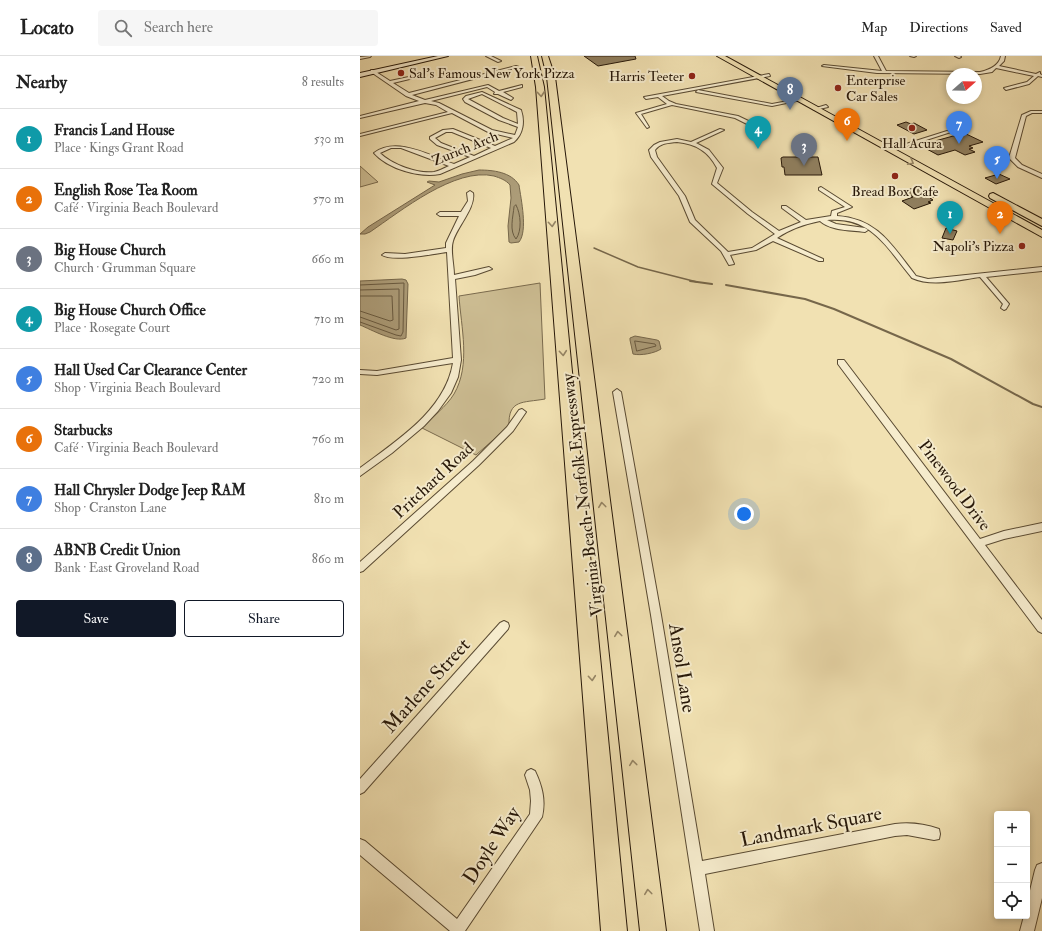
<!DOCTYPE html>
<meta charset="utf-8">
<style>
:root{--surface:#fff;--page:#f6f6f6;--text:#222;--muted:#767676;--line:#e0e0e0;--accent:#111827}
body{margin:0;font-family:"IM FELL Double Pica",serif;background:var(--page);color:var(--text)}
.controls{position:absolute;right:12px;bottom:12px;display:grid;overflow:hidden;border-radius:4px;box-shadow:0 2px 6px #0003}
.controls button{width:36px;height:36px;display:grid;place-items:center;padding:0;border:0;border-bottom:1px solid var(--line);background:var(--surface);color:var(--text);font:20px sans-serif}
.compass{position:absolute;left:586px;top:12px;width:36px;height:36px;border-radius:50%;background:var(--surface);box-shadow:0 2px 6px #0003;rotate:70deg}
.you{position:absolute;left:384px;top:458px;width:14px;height:14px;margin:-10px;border:3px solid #fff;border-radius:50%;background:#1a73e8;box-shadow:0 0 0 6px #1a73e833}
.badge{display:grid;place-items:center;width:26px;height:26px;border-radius:50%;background:var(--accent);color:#fff;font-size:13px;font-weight:700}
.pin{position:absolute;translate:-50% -33px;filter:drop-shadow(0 1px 2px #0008)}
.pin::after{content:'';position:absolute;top:21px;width:14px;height:12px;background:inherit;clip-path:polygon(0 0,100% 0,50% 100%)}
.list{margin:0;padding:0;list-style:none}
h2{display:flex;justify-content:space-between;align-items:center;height:52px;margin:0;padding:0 16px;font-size:17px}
h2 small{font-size:13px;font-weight:400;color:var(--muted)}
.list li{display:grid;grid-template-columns:26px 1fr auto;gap:12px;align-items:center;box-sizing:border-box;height:60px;padding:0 16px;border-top:1px solid var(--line)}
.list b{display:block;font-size:15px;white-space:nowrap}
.list p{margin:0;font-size:13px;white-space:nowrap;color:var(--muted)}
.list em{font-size:13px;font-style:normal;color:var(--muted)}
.actions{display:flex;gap:8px;padding:12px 16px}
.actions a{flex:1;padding:9px 0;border:1px solid var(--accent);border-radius:4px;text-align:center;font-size:14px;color:var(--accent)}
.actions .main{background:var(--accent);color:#fff}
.icon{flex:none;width:22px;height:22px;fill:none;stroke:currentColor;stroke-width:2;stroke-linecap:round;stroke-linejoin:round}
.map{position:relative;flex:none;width:682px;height:875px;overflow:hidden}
header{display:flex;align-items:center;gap:24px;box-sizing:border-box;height:56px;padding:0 20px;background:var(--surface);border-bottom:1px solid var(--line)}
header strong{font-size:19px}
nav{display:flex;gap:22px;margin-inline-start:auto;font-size:14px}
.search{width:280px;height:36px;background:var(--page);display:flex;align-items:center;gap:10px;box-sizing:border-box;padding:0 14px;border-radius:4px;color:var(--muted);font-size:15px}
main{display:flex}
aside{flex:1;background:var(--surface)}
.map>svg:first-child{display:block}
.green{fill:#cebf95;stroke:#7a6b4e}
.water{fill:#ac9c78;stroke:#76674b}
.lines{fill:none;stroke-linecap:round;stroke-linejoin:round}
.shore{stroke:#695a40;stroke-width:1}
.stream-far1{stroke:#76674b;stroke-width:1.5}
.stream{stroke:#76674b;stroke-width:2}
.building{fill:#908060;stroke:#261708}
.street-casing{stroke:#594a32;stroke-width:2}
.secondary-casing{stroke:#261708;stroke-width:2}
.primary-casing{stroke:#261708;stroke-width:2}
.highway-casing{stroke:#261708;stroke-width:2}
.street{fill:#f6eccd;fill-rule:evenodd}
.secondary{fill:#f6eccd;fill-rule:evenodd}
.primary{fill:#f1e1b2;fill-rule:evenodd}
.highway{fill:#f1e1b2;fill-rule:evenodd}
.oneway{stroke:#968666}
.poi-dot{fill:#8f2418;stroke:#f6eccd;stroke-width:1.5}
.labels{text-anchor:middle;stroke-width:4;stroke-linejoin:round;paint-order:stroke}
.far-poi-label{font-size:14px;fill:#261708;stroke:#f6eccd;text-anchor:start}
.far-street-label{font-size:14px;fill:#261708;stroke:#f6eccd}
.street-label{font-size:17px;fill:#261708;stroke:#f6eccd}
.near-street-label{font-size:20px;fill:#261708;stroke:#f6eccd}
</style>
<header>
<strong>Locato</strong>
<div class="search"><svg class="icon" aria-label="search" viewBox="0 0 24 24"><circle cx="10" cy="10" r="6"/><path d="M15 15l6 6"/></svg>Search here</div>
<nav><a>Map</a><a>Directions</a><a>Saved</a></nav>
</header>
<main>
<aside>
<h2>Nearby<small>8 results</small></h2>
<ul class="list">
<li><span class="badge" style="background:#0f9aa8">1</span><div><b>Francis Land House</b><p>Place · Kings Grant Road</p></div><em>530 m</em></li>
<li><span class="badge" style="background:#e8710a">2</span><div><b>English Rose Tea Room</b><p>Café · Virginia Beach Boulevard</p></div><em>570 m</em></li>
<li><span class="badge" style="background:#6b7280">3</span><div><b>Big House Church</b><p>Church · Grumman Square</p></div><em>660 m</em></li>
<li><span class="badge" style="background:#0f9aa8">4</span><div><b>Big House Church Office</b><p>Place · Rosegate Court</p></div><em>710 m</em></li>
<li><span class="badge" style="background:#3f7fe0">5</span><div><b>Hall Used Car Clearance Center</b><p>Shop · Virginia Beach Boulevard</p></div><em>720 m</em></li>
<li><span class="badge" style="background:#e8710a">6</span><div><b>Starbucks</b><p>Café · Virginia Beach Boulevard</p></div><em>760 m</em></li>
<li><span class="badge" style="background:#3f7fe0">7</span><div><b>Hall Chrysler Dodge Jeep RAM</b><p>Shop · Cranston Lane</p></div><em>810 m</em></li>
<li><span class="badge" style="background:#5c6f8a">8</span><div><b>ABNB Credit Union</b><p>Bank · East Groveland Road</p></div><em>860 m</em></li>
</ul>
<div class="actions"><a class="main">Save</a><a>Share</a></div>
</aside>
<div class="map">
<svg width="682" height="875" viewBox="0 0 682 875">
<rect width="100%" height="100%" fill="#f1e1b2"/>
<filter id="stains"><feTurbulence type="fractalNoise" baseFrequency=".005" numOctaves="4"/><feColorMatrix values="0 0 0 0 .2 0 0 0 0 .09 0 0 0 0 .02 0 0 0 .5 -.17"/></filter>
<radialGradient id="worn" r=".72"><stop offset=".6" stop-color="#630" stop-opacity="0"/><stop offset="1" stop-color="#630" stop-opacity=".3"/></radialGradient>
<g class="green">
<polygon points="0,110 18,126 0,131"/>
<path d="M180 227 185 343C163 347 148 343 149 370L116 399 62 372C72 361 86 351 94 338 111 309 101 271 99 240Z"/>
</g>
<g class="water">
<path d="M119 114C133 114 151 116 159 129 161 143 168 175 159 186L151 187 149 186 148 170 151 142 150 129C146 124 140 122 134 120 95 111 41 155 10 176L5 178H0L8 171 75 129 67 126 69 125 79 126 102 118Z"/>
<path d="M42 223 46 224 48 228 46 282C35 287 12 274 0 269V225Z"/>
<path d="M275 280 297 284 299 285 301 293C295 297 281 300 273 298L270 284V282Z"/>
</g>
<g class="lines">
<g class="shore">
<path d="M156 149C161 158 162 175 156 183 149 175 153 161 154 151Z"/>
<polyline points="0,229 44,227 43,276 41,280 36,279 0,266"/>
<polyline points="0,234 39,233 39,273 36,274 0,261"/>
<polyline points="0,240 32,240 33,264 30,265 0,255"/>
<polygon points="275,285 295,288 296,290 277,295"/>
</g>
<polyline class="stream-far1" points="234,192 278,211 337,226"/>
<g class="stream">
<polyline points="330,225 352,228"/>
<polyline points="366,229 445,243 474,253 591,303 673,348 682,351"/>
</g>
</g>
<g class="building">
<polygon points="224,0 275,0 276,3 238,10"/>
<polygon points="546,66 551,68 554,67 567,74 554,78 537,69"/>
<polygon points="604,77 623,86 609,90 613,92 609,93 615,96 605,99 595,94 578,99 563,91 579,87 575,85"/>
<polygon points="423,101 458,101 462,119 425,119 424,111 422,111 421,102"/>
<polygon points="639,118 650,123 636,128 625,122"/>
<polygon points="557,131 575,141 570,142 573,144 568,146 571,147 554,153 542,145 553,141 543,135"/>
<polygon points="586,172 597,175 593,184 582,182"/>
</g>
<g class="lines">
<g class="street-casing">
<g id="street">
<polygon points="11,0 10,1 0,3 0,1"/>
<polygon points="126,0 131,0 141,5 138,6"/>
<path d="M514 0H518L526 15 620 16C629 14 639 10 641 0H645L644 5 639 10 676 18 680 16V18L682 19V21L678 20 669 28 646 34 644 32 667 26 674 20 636 12 632 16 620 18 517 17 462 10 464 9 522 15Z"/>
<polygon points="550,0 556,0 554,1"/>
<polygon points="595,0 600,0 601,1 599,2"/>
<path d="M156 10 159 11 52 39 65 44 128 29 139 35 162 29V31L143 36 153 42 151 44 138 38H134L135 36 127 31 71 45 79 47 132 74 155 79 158 71 139 64 105 46 103 43 106 40 122 36 161 54C165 66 163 78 154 86L80 118C60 122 28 113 14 97 37 80 70 100 94 108L110 101 77 89 70 83V81L83 74 93 73 135 90 153 82 128 76 92 57 0 80V78L88 56 76 49 65 47 0 62V60L59 45 46 40 11 16V14H13L30 25 58 19V21L33 27 49 37ZM122 38 157 56 158 68 143 62 108 43ZM86 76H92L131 92 114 100 81 87 75 82ZM31 92H41L89 110C84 112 79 115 74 116 58 118 32 109 20 97Z"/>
<polygon points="409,18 410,20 302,40 309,45 316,48 378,60 401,71 401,73 397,73 375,62 312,49 281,58 289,71 287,72 276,57 307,48 298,41 286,43 284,41"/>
<polygon points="338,34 412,48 439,43 441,44 412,50 336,36"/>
<polygon points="466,49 468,51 455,54 453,53"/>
<polygon points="671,55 682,55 682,57 672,57 666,60 655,102 662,109 682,118 682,122 658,111 649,102 662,59"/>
<path d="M360 73 364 74 336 87 349 94 363 112 357 127 392 156 419 175 441 166 422 152V150H426L446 164 471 160 472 155 485 151 459 134V132L461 131 492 151 477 157V160C519 163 532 190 556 220L568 223 682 211V215L626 221 649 248 646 253 644 254 641 252 643 248 620 221C598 224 572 231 552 222 526 191 512 160 467 164L476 168 505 172 508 174 505 176C491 174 471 175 460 165 445 168 430 173 417 182L463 203V205H459L413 185 396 194 370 199 374 208 369 209 361 195 330 166 319 140 291 101 289 94 294 89 300 86 317 83 331 86ZM317 86C336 88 348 95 357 112L352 128 388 158 415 178 392 192 368 196 335 164 325 140 297 101 295 94C300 87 308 87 317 86Z"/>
<polygon points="587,75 591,76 532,95 527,94"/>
<path d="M110 135 113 137C116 151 97 171 93 185 90 194 94 209 94 219L129 211 132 213 115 219 95 223 101 304 98 321 91 337 78 355 64 370 32 397 0 420V412C36 385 85 355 93 307L17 319 0 318V314L17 315 93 302 87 196C73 198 33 206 22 199L25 197 45 198 86 192V187L99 160H80L77 158 80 156H101L108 145 107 137Z"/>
<polygon points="478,304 484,304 620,483 644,475 682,467 682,475 644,483 625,489 682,564 682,577 678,575 478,308"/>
<path d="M257 333 261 336 301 559 342 805 535 768C549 766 565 768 579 773L580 778 579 783 574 784 547 779 535 780 345 818 354 875H340L291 559 253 336Z"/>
<polygon points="162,353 166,356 153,375 119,409 3,515 0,516 0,506 113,405 147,371 159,354"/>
<polygon points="144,565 148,567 149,570 148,573 4,736 0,738 0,723 140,567"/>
<path d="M171 713 175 715C182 730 186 744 182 761L105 875H90L0 799V783L5 785 97 863 170 758 171 745 170 734 165 719 167 715Z"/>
<polygon points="682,807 682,842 674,875 660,875 664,860 667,860 667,847 675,814 677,809"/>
</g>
</g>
<g class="secondary-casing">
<polygon id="secondary" points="78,0 88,0 0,21 0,17"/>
</g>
<g class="primary-casing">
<g id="primary">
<polygon points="357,0 365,0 682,174 682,181"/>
<polygon points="633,137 682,163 682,170 630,142 629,140 630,138"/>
</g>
</g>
<g class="highway-casing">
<g id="highway">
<polygon points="171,0 177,0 184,31 267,875 241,875 176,31"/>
<polygon points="182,0 188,0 195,21 306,875 280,875 187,21"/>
</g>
</g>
<use href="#street" class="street"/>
<use href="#secondary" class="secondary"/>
<use href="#primary" class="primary"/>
<use href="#highway" class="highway"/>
</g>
<defs><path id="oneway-chevron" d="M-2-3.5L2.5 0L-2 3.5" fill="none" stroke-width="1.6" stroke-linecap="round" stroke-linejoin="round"/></defs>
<g class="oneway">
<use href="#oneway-chevron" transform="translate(181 38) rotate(85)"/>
<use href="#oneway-chevron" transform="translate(551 106) rotate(29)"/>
<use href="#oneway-chevron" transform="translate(192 168) rotate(85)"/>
<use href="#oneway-chevron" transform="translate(203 297) rotate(85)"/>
<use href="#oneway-chevron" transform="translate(242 449) rotate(-97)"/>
<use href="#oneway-chevron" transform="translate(258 578) rotate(-97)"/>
<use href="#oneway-chevron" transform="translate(232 622) rotate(85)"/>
<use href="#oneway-chevron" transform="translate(273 707) rotate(-97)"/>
<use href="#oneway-chevron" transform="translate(288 836) rotate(-97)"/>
</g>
<g class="poi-dot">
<circle cx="41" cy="17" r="4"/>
<circle cx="332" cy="20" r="4"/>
<circle cx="478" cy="32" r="4"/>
<circle cx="552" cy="72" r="4"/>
<circle cx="535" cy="120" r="4"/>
<circle cx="662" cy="190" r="4"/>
</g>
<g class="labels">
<g class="far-poi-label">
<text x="49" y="22">Sal's Famous New York Pizza</text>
<text x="324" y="25" text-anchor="end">Harris Teeter</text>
<text x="486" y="29">Enterprise<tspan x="486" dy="16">Car Sales</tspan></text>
<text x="552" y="92" text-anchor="middle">Hall Acura</text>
<text x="535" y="140" text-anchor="middle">Bread Box Cafe</text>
<text x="654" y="195" text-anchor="end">Napoli's Pizza</text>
</g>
<g class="far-street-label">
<text transform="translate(105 92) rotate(-22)" y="5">Zurich Arch</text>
</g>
<g class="street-label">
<text transform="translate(73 424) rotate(-43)" y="6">Pritchard Road</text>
<text transform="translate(595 429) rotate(53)" y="6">Pinewood Drive</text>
<text transform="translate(222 439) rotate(-97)" y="6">Virginia Beach-Norfolk Expressway</text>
</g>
<g class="near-street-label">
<text transform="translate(323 612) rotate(81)" y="7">Ansol Lane</text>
<text transform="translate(66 629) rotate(-48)" y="7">Marlene Street</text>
<text transform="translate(451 770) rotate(-11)" y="7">Landmark Square</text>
<text transform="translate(131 789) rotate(-57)" y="7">Doyle Way</text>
</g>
</g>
<rect width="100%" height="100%" filter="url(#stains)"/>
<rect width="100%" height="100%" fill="url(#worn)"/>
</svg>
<div class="controls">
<button>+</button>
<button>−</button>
<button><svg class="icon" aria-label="locate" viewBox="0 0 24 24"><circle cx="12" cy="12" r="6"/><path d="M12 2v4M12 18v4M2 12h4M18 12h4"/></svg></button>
</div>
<svg class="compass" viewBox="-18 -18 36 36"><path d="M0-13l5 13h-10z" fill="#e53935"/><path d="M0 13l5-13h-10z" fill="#767676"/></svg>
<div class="you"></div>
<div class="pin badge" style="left:590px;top:178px;background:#0f9aa8">1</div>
<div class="pin badge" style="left:640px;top:178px;background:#e8710a">2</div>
<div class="pin badge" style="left:444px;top:110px;background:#6b7280">3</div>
<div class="pin badge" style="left:398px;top:93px;background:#0f9aa8">4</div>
<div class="pin badge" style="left:637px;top:123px;background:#3f7fe0">5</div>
<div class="pin badge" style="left:487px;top:85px;background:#e8710a">6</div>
<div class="pin badge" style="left:599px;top:88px;background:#3f7fe0">7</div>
<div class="pin badge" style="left:430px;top:54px;background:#5c6f8a">8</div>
</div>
</main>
